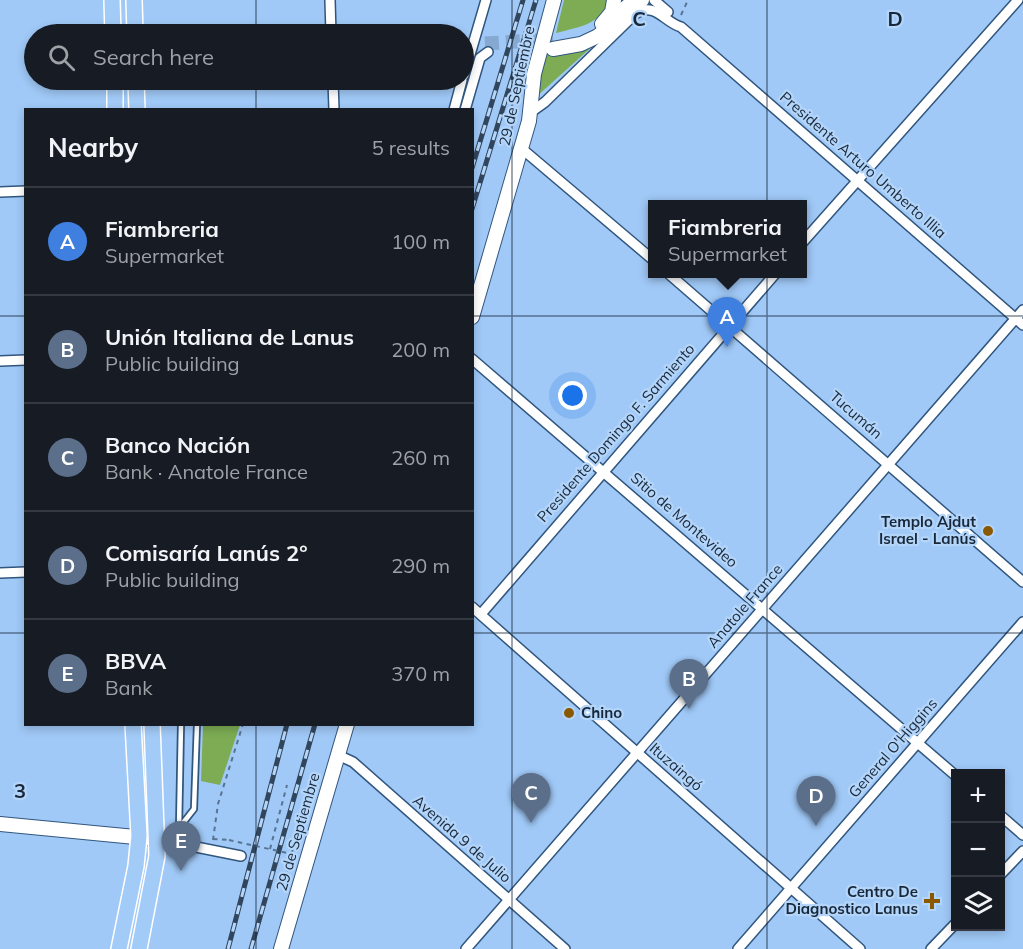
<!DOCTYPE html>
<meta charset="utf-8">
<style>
:root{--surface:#171b24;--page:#242831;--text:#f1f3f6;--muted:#9ea1a6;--line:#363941;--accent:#1a73e8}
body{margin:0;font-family:Mulish,sans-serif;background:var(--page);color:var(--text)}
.controls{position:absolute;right:18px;bottom:18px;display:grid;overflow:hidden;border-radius:0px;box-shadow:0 3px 9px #0003}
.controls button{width:54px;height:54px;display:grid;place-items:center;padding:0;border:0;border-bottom:2px solid var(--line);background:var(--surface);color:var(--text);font:30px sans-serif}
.you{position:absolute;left:573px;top:396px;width:21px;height:21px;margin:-15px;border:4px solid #fff;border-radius:50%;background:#1a73e8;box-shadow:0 0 0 9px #1a73e833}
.badge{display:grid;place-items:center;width:39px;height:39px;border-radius:50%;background:var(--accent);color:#fff;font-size:20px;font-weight:700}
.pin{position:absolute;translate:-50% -50px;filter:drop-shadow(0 2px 3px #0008)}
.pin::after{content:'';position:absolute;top:32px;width:21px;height:18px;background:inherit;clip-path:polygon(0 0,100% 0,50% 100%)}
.popup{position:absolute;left:648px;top:200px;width:159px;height:78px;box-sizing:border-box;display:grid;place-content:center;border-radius:0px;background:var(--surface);filter:drop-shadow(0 2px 4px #0005);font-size:20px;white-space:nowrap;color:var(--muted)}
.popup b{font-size:22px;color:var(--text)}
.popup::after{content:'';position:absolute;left:50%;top:100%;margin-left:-12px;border:12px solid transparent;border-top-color:var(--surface)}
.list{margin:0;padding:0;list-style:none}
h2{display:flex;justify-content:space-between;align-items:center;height:78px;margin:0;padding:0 24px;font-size:26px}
h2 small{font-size:20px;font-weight:400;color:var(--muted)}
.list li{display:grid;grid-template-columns:39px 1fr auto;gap:18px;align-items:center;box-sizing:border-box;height:108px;padding:0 24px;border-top:2px solid var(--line)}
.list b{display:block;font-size:22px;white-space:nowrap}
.list p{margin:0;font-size:20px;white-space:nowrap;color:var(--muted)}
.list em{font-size:20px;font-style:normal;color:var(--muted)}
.icon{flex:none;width:33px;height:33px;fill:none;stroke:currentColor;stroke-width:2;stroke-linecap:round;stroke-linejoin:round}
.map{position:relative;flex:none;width:1023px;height:949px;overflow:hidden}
.search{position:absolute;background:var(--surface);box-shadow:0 3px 9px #0003;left:24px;top:24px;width:450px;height:66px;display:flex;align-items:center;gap:15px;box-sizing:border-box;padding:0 21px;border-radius:33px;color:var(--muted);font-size:22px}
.panel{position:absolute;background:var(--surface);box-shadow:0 3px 9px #0003;left:24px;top:108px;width:450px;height:618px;border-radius:0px}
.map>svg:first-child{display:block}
.green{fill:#7dac54}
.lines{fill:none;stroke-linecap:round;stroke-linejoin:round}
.secondary-tunnel{stroke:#85a9d1;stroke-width:14;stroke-dasharray:14 7;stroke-linecap:butt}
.lane-casing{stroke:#31567e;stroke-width:8}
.street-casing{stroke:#31567e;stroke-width:12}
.secondary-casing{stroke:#31567e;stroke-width:16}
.primary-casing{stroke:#fff;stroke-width:18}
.path{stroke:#587493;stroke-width:2;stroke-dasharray:4.5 4.5;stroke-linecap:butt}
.lane{stroke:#fff;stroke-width:4.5}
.street{stroke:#fff;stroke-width:9}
.secondary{stroke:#fff;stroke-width:14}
.primary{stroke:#a3cbf7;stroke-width:15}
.rail-casing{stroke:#31455c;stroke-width:5}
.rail{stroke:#b4d5fa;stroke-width:3;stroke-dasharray:9;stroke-linecap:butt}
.path-bridge{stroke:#587493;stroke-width:2;stroke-dasharray:4.5 4.5;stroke-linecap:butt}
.grid{fill:none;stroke:#18283a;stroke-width:1.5;stroke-opacity:0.55}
.poi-dot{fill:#8a5800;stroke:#b4d5fa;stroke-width:2}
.labels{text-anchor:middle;stroke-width:4.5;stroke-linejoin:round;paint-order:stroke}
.street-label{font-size:15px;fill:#18283a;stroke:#b4d5fa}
.poi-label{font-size:15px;font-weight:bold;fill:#18283a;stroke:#b4d5fa;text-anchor:end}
.grid-label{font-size:20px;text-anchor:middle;font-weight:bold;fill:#18283a;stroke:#b4d5fa;stroke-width:4.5;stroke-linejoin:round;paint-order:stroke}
</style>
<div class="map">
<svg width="1023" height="949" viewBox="0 0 1023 949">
<rect width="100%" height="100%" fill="#a0c9f7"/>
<g class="green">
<path d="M564 0H608C602 25 578 27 556 33Z"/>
<polygon points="595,44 536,97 545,54 563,54"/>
<polygon points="203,725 240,725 220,785 201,781"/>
</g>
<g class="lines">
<polyline class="secondary-tunnel" points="464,45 553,39"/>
<g class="lane-casing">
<g id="lane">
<polyline points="179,828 181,724"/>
<polyline points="159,837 179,828 194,809 197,724"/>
</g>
</g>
<g class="street-casing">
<g id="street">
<polyline points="330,0 331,34"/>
<polyline points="654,0 668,12"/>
<polyline points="610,17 631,0"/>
<polyline points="464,75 486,0"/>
<polyline points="333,80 334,110"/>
<polyline points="454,110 462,80"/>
<polyline points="465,110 480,58 488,52"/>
<path d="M531 112 545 102 635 14C655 1 664 22 681 27L1023 325"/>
<polyline points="521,148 652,259"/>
<polyline points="0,192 26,191"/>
<polyline points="802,243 1018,0"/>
<polyline points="669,274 1023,582"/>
<polyline points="472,359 956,776"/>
<polyline points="0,361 26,360"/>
<polyline points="0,573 26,572"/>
<polyline points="472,607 860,949"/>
<polyline points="481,614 775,274"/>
<polyline points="338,755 353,762 565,949"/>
<polyline points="1000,815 1023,835"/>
<polyline points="156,839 241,856"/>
<polyline points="1000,875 1023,851"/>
<polyline points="466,949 1023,310"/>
<polyline points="738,949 1023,622"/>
<polyline points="931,949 956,923"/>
</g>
</g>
<g class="secondary-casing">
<g id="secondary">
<polyline points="602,24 612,12 614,0"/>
<polyline points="553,49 581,44 598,36 642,0"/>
<polyline points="472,317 529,121 534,74 554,0"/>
<polyline points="0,824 156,839"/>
<polyline points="281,949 347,724"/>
</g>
</g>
<g class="primary-casing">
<g id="primary">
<polyline points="112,0 113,34"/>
<polyline points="134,0 135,34"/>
<polyline points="115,80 115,110"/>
<polyline points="136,80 137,110"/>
<polyline points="119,949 136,866 139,836 133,724"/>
<polyline points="139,949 157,856 152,724"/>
</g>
</g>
<g class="path">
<polyline points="681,15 688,0"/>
<polyline points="213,839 229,840"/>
<polyline points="213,840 218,804 243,724"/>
<polyline points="270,849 287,785"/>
<polyline points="290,877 286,876 297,832 302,833"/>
</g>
<use href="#lane" class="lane"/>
<use href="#street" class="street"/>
<use href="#secondary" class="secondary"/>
<use href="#primary" class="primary"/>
<g class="rail-casing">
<g id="rail">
<polyline points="472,168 523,0"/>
<polyline points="472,209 536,0"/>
<polyline points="228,949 287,724"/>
<polyline points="251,949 315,724"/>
</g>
</g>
<use href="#rail" class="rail"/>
<polyline class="path-bridge" points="229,840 287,853"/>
</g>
<path class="grid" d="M256 0V34M512 0V949M767 0V949M256 80V110M0 316H26M472 316H1023M0 633H26M472 633H1023M256 724V949"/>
<g class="poi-dot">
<circle cx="988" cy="531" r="6"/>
<circle cx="569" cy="713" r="6"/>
<path d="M929 892h6v6h6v6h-6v6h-6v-6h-6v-6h6z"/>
</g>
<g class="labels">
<g class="street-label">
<text transform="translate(517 86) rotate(-78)" y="5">29 de Septiembre</text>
<text transform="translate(863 165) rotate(41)" y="5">Presidente Arturo Umberto Illia</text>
<text transform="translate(856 415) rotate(41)" y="5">Tucumán</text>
<text transform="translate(616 433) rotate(-49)" y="5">Presidente Domingo F. Sarmiento</text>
<text transform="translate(684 520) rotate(41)" y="5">Sitio de Montevideo</text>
<text transform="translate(745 606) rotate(-49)" y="5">Anatole France</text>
<text transform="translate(893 748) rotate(-49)" y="5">General O'Higgins</text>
<text transform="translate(676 767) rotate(41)" y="5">Ituzaingó</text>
<text transform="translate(298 832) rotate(-74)" y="5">29 de Septiembre</text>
<text transform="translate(462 839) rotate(41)" y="5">Avenida 9 de Julio</text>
</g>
<g class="poi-label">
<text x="976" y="527">Templo Ajdut<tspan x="976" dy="17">Israel - Lanús</tspan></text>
<text x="581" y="718" text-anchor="start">Chino</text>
<text x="918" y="897">Centro De<tspan x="918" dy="17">Diagnostico Lanus</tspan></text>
</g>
</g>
<g class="grid-label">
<text x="639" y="26">C</text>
<text x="895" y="26">D</text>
<text x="20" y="798">3</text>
</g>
</svg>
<div class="controls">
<button>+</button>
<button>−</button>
<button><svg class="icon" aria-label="layers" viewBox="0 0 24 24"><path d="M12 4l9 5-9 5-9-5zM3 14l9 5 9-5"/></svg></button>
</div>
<div class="you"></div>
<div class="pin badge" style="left:727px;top:347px;background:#3f7fe0">A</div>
<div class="popup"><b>Fiambreria</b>Supermarket</div>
<div class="pin badge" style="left:689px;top:709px;background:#5c6f8a">B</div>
<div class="pin badge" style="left:531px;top:823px;background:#5c6f8a">C</div>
<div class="pin badge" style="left:816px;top:826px;background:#5c6f8a">D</div>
<div class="pin badge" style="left:181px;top:871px;background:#5c6f8a">E</div>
<div class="search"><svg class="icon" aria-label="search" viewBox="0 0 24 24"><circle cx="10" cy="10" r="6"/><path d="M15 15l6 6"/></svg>Search here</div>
<section class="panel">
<h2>Nearby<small>5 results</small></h2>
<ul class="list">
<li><span class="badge" style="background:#3f7fe0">A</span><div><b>Fiambreria</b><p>Supermarket</p></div><em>100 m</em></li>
<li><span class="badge" style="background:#5c6f8a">B</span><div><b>Unión Italiana de Lanus</b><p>Public building</p></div><em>200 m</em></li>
<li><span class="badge" style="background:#5c6f8a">C</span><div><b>Banco Nación</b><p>Bank · Anatole France</p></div><em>260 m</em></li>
<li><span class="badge" style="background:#5c6f8a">D</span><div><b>Comisaría Lanús 2°</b><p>Public building</p></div><em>290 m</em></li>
<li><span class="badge" style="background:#5c6f8a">E</span><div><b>BBVA</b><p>Bank</p></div><em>370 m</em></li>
</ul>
</section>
</div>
